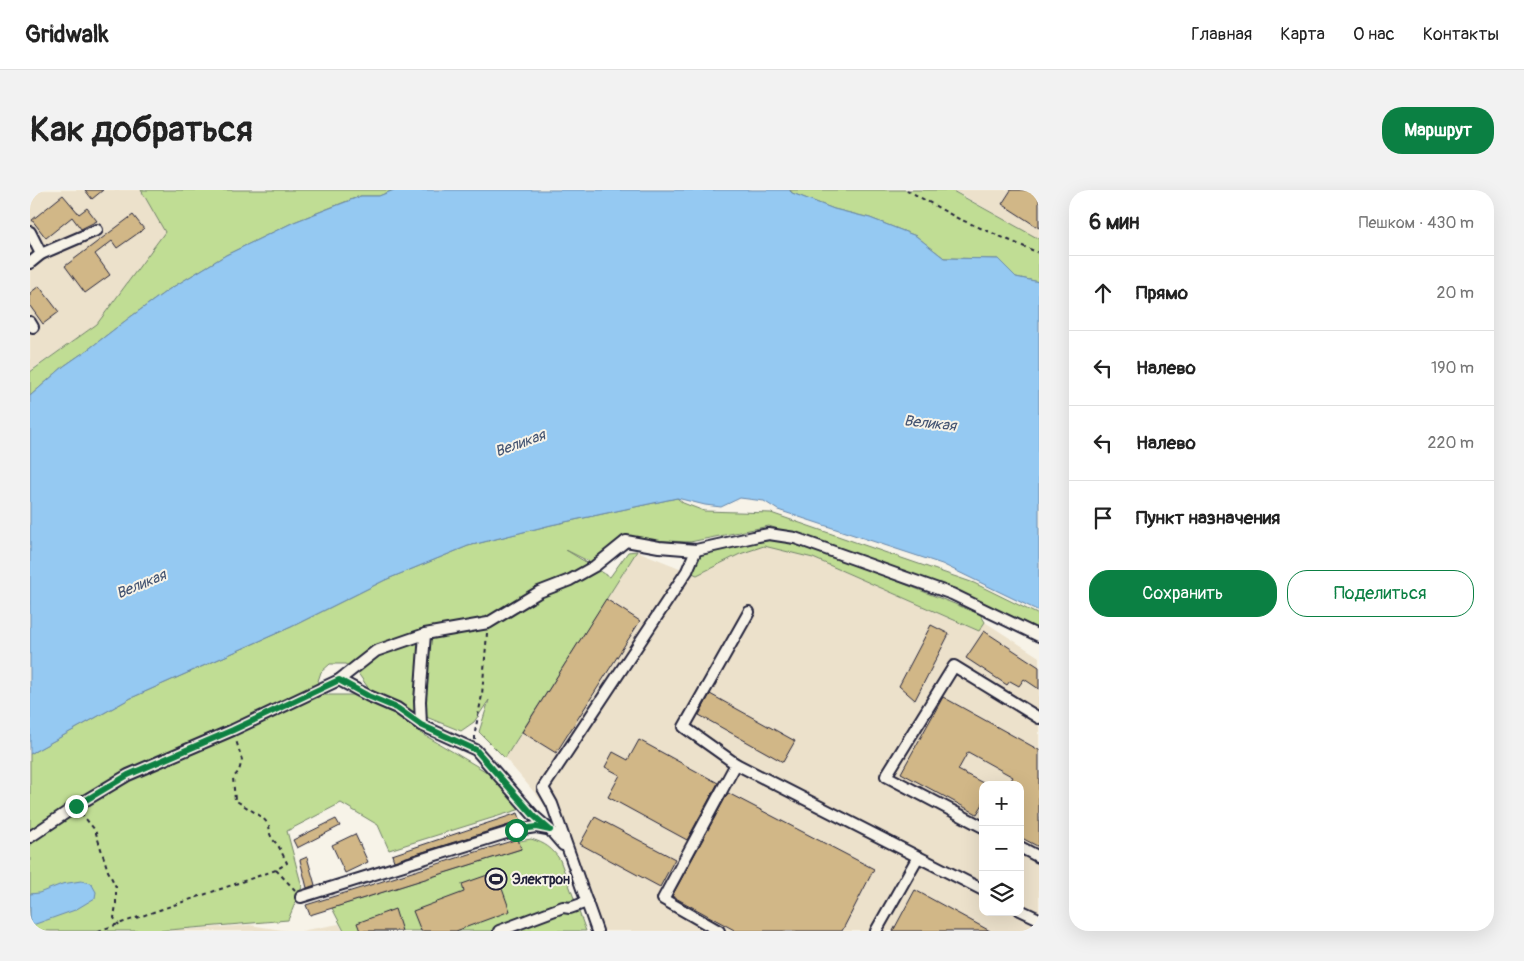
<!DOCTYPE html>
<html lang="ru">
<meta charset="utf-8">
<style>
:root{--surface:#fff;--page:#f2f2f2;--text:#222;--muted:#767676;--line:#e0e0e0;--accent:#0b8043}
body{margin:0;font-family:Pangolin,sans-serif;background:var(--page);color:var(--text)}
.controls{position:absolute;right:15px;bottom:15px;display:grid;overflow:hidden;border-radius:10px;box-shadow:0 5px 20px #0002}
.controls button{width:45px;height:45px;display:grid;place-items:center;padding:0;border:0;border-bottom:1px solid var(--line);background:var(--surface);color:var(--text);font:25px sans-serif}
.stop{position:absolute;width:15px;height:15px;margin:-11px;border:4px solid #0b8043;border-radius:50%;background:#fff}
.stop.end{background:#0b8043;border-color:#fff;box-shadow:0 1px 5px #0008}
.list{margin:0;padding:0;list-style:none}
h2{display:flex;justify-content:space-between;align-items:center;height:65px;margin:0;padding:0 20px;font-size:21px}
h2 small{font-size:16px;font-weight:400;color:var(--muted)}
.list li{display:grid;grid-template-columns:32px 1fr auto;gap:15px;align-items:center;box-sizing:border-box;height:75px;padding:0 20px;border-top:1px solid var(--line)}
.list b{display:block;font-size:19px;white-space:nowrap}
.list em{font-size:16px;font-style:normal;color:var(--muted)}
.actions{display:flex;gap:10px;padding:15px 20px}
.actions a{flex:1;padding:11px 0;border:1px solid var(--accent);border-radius:20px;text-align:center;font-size:18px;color:var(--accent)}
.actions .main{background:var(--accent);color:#fff}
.icon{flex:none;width:28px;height:28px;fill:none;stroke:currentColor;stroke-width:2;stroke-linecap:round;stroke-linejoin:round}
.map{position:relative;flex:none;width:1009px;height:741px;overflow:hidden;border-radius:20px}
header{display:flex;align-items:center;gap:30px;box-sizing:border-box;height:70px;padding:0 25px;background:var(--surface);border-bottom:1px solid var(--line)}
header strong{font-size:24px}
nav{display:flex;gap:28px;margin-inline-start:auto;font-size:18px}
.intro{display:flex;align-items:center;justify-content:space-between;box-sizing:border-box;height:120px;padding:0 30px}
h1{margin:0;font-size:35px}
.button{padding:12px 22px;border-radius:20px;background:var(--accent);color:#fff;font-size:18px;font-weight:700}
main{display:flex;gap:30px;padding:0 30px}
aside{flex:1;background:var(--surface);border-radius:20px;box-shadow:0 5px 20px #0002}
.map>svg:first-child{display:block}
.built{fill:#ece1cb;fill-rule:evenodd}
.green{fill:#c0dd94;stroke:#718068}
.water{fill:#95c9f2;stroke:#6786a9}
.building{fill:#d1b787;stroke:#22223b}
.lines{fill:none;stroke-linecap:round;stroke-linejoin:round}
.minor-casing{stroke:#22223b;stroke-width:14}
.path{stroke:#22223b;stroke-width:2;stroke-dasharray:4 4;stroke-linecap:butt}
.minor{stroke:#f7f3e8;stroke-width:10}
.route{stroke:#0b8043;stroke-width:6}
.labels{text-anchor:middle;stroke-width:4;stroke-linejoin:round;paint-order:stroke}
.poi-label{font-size:14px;font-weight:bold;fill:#22223b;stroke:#f7f3e8;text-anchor:start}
.water-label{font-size:15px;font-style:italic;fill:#445472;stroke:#f7f3e8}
</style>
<header>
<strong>Gridwalk</strong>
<nav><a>Главная</a><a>Карта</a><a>О нас</a><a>Контакты</a></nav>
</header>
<div class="intro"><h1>Как добраться</h1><a class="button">Маршрут</a></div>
<main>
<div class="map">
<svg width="1009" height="741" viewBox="0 0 1009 741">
<rect width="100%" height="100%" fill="#f7f3e8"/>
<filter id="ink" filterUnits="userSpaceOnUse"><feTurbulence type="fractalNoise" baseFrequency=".02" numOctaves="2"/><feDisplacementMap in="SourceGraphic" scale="10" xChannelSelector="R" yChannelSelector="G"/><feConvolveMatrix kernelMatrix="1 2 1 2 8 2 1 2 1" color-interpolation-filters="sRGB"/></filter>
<g filter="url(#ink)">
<g class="built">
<polygon points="0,0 111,0 135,42 67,134 0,181"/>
<polygon points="921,0 1009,0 1009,49 932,5"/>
<path d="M734 356 783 368 948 441 955 432 1009 467V741H574L527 613 516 616 475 568 607 361 667 385 710 364ZM953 595H990V722H953Z"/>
<polygon points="309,734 313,741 271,741"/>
<polygon points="220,735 258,741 136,741"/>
</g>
<g class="green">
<polygon points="111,0 364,0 349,6 330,6 264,32 196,65 138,100 99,128 60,158 34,176 0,206 0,182 67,134 135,42"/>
<polygon points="760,0 921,0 1009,49 1009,92 986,87 968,69 914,68 886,46 840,28 804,19 762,3"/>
<polygon points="647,308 653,313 674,321 741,323 944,393 1009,425 1009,439 924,399 739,336 660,352 595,349 564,374 536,360 580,387 598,362 607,361 475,568 449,542 459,510 444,532 431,541 344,506 325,479 315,474 300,474 291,482 287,494 289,505 323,505 369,526 391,543 462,585 491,619 359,660 348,635 311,613 257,641 272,697 258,730 127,741 0,741 0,564 101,508 261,437 355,390 438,356 521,335"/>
<polygon points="736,348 791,361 950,424 955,432 949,441 783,368 734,356 710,364 667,385 660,382 669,365"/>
<path d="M501 649C515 653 522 658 530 670L556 741H314L302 718 491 659 489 651Z"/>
</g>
<g class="water">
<polygon points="364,0 759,0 762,3 804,19 840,28 886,46 914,68 968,69 986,87 1009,92 1009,421 912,374 748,320 734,311 710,308 691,317 675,315 647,308 521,335 438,356 355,390 261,437 101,508 0,564 0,206 34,176 60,158 99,128 138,100 196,65 264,32 331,6 349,6"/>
<polygon points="51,691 61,693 66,702 65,708 45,720 0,736 0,704 9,703 32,694"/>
</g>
<g class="building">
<polygon points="55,0 73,0 62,9"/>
<polygon points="981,0 1003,0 1009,4 1009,38 972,14"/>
<polygon points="33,5 49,24 57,18 67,31 51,39 42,27 16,48 2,30"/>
<polygon points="103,25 114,39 87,58 82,51 65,64 80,85 55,103 35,76"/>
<polygon points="9,96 29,122 13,134 0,116 0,103"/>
<polygon points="576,409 610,431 526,563 492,542"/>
<polygon points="901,435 919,444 885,510 869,496"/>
<polygon points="954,441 1009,477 1009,499 994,489 989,496 980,491 977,495 936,468"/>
<polygon points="680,504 765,551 753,572 669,525"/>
<polygon points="913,507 1009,560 1009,657 990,647 990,595 978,595 983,587 938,562 928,580 953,593 953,614 947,624 871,583"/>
<polygon points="609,550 688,593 657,650 578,607 590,585 575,577 583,562 598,570"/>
<polygon points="698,603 844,679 812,741 706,741 642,706"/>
<polygon points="488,623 491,631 364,671 362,665"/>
<polygon points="565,627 645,669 630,697 550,654"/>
<polygon points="306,629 310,636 267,658 263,650"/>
<polygon points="325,644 338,672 315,683 302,655"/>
<polygon points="488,649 491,659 280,725 276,715"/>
<polygon points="277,667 285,695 277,698 270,670"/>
<polygon points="466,682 480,721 426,741 391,741 383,721 434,702 432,694"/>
<polygon points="885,700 960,741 863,741"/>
<polygon points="365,719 372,741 330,741 327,733"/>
</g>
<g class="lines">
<g class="minor-casing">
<g id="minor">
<polyline points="0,42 11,64 0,73"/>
<polyline points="11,64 67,40"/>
<polyline points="0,132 3,137"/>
<polyline points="309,490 339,506 367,518 391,535 446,560 504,626 520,640 533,655"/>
<polyline points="391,535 390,511 395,444"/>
<polyline points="706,574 654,537 719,422"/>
<polyline points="953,637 856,586 924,476 1009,528"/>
<polyline points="0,647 46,616 98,585 203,540 309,490 346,461 395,444 458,433 509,402 540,390 565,376 596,351 629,357 666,360 728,346 739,344 765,348 922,404 1009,446"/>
<polyline points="990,657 1009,667"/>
<polyline points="271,707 486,640 506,637 517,639"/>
<polyline points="990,720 1009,729"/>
<polyline points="469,741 533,717 540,718 557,712"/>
<polyline points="567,741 522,614 513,598 657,381 666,360"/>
<polyline points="689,741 633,709 706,574 953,700"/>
<polyline points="846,741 888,667"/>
</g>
</g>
<g class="path">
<polyline points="877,0 927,28 1009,63"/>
<polyline points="445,550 445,542 452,505 457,443"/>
<polyline points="51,623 65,640 78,681 86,697 86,714 84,728 89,735"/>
<polyline points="246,680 265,700"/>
<polyline points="68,741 246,680 257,673 248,655 242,649 240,644 239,635 232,627 205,610 203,588 209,581 212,570 206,550"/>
</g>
<use href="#minor" class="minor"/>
</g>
</g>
<g class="lines" filter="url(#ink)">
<polyline class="route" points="46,616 98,585 203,540 309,490 338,506 367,518 391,535 446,560 504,626 520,640 506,637 486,640"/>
</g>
<defs>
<g id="stadium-ring" transform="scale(1.125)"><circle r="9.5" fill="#f7f3e8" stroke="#22223b" stroke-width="1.5"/><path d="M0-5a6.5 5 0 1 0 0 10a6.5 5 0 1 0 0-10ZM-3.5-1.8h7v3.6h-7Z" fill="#22223b"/></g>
</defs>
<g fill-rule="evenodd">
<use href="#stadium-ring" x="466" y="689"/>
</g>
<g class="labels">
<g class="poi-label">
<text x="482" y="694">Электрон</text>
</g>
<g class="water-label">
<text transform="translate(900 233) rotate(6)" y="5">Великая</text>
<text transform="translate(490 253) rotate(-20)" y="5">Великая</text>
<text transform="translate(111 394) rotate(-23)" y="5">Великая</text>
</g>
</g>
</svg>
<div class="controls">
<button>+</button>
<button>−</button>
<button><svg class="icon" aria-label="layers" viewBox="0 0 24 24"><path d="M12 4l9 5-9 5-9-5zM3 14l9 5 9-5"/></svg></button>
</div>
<div class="stop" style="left:486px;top:640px"></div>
<div class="stop end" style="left:46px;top:616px"></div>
</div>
<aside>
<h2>6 мин<small>Пешком · 430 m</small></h2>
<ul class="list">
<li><svg class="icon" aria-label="ahead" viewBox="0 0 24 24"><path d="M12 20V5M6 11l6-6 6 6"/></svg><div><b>Прямо</b></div><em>20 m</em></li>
<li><svg class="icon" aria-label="left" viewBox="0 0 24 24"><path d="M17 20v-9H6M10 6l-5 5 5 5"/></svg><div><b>Налево</b></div><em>190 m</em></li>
<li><svg class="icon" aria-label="left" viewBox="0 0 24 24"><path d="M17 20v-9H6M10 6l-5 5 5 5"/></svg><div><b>Налево</b></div><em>220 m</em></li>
<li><svg class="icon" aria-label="arrive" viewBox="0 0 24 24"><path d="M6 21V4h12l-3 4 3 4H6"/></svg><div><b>Пункт назначения</b></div></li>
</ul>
<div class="actions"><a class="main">Сохранить</a><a>Поделиться</a></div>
</aside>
</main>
